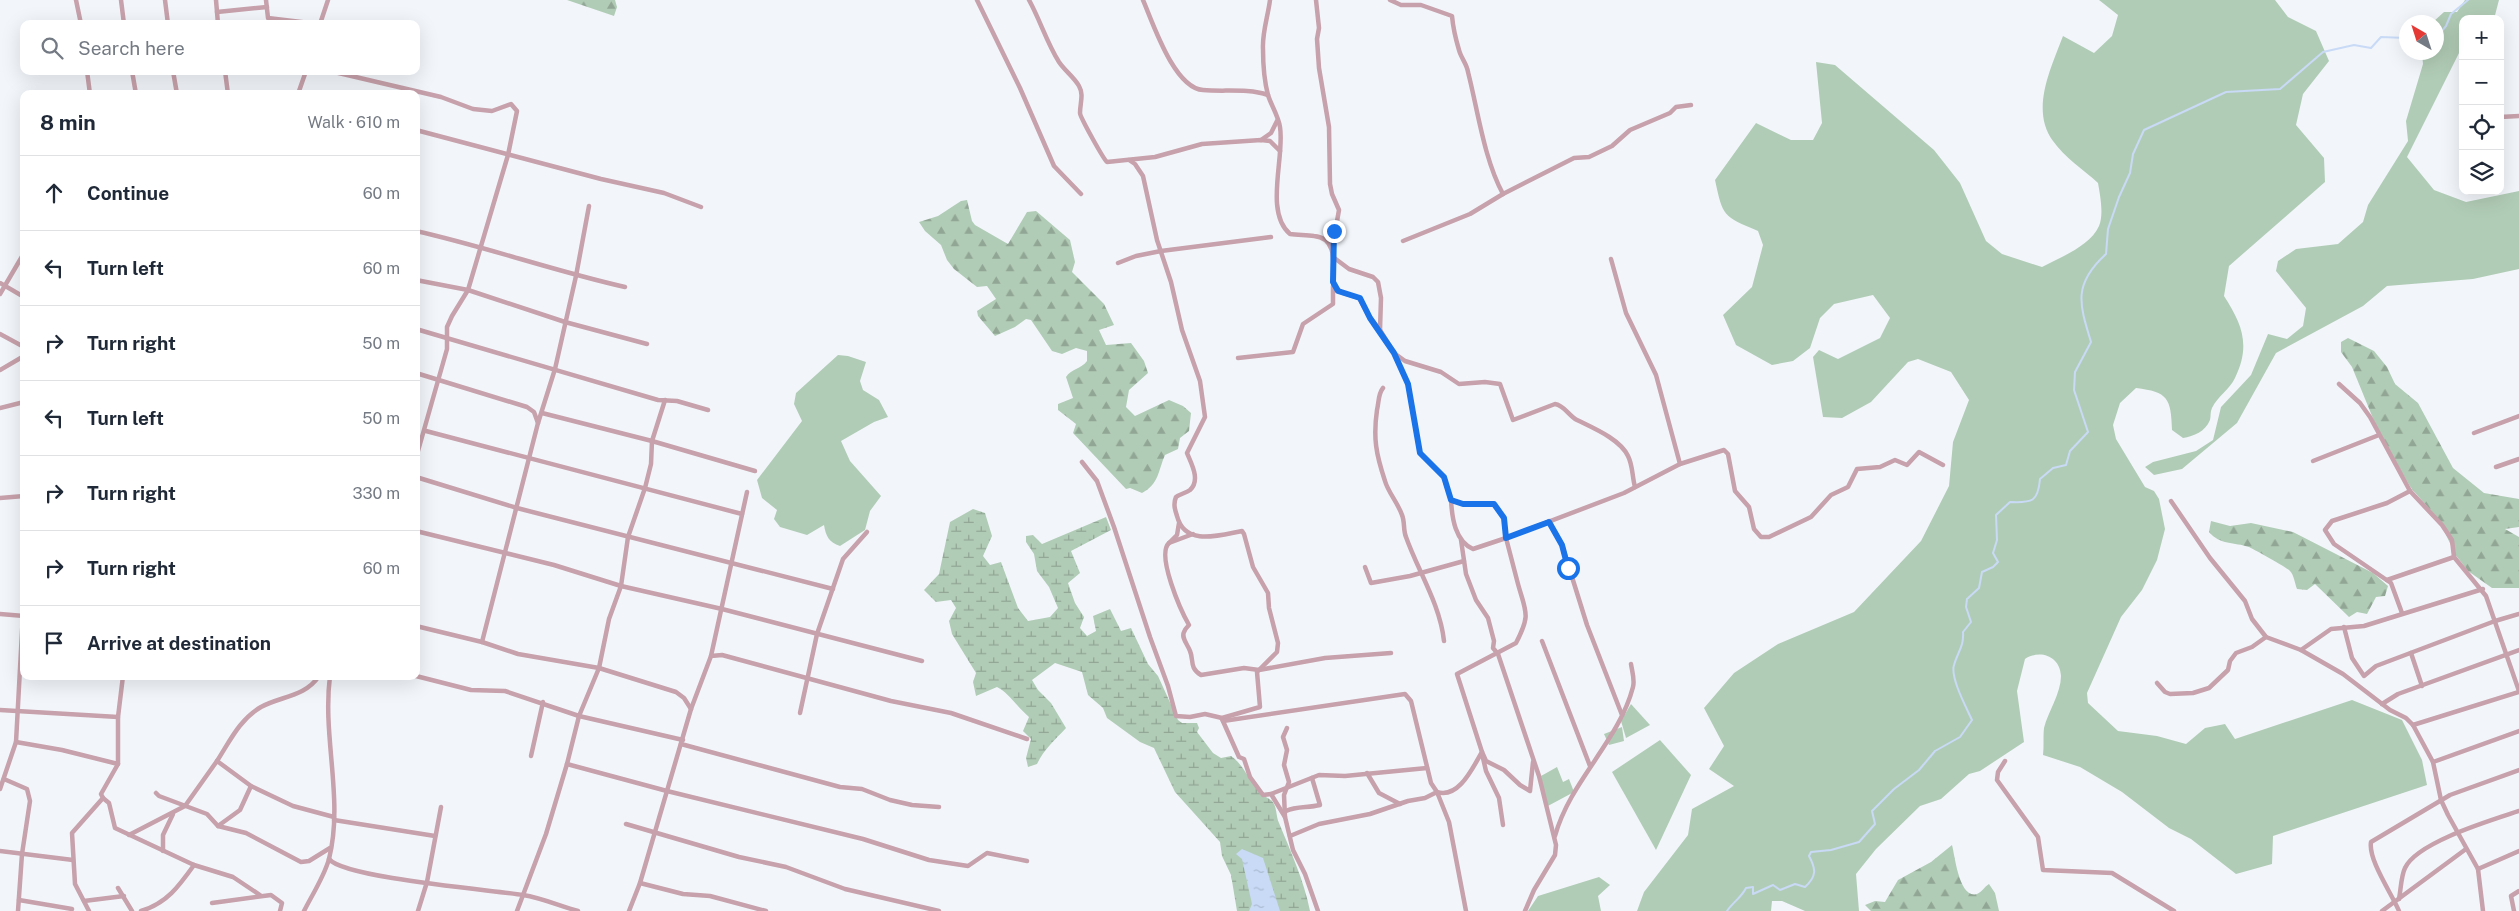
<!DOCTYPE html>
<meta charset="utf-8">
<style>
:root{--surface:#fff;--page:#f2f2f3;--text:#1f2937;--muted:#747a83;--line:#e0e1e3}
body{margin:0;font-family:"Public Sans",sans-serif;background:var(--page);color:var(--text)}
.controls{position:absolute;right:15px;top:15px;display:grid;overflow:hidden;border-radius:10px;box-shadow:0 5px 20px #0002}
.controls button{width:45px;height:45px;display:grid;place-items:center;padding:0;border:0;border-bottom:1px solid var(--line);background:var(--surface);color:var(--text);font:25px sans-serif}
.compass{position:absolute;left:2399px;top:15px;width:45px;height:45px;border-radius:50%;background:var(--surface);box-shadow:0 5px 20px #0002;rotate:321deg}
.stop{position:absolute;width:15px;height:15px;margin:-11px;border:4px solid #1a73e8;border-radius:50%;background:#fff}
.stop.end{background:#1a73e8;border-color:#fff;box-shadow:0 1px 5px #0008}
.list{margin:0;padding:0;list-style:none}
h2{display:flex;justify-content:space-between;align-items:center;height:65px;margin:0;padding:0 20px;font-size:21px}
h2 small{font-size:16px;font-weight:400;color:var(--muted)}
.list li{display:grid;grid-template-columns:32px 1fr auto;gap:15px;align-items:center;box-sizing:border-box;height:75px;padding:0 20px;border-top:1px solid var(--line)}
.list b{display:block;font-size:19px;white-space:nowrap}
.list em{font-size:16px;font-style:normal;color:var(--muted)}
.icon{flex:none;width:28px;height:28px;fill:none;stroke:currentColor;stroke-width:2;stroke-linecap:round;stroke-linejoin:round}
.map{position:relative;flex:none;width:2519px;height:911px;overflow:hidden}
.search{position:absolute;background:var(--surface);box-shadow:0 5px 20px #0002;left:20px;top:20px;width:400px;height:55px;display:flex;align-items:center;gap:12px;box-sizing:border-box;padding:0 18px;border-radius:10px;color:var(--muted);font-size:19px}
.panel{position:absolute;background:var(--surface);box-shadow:0 5px 20px #0002;left:20px;top:90px;width:400px;height:590px;border-radius:10px}
.map>svg:first-child{display:block}
.green{fill:#b1ccb6}
.forest{fill:url(#forest-firs)}
.wetland{fill:url(#wetland-marsh)}
.water{fill:url(#water-ripples)}
.lines{fill:none;stroke-linecap:round;stroke-linejoin:round}
.stream{stroke:#c8daf6;stroke-width:2}
.street{stroke:#c7a1ab;stroke-width:4.5}
.route{stroke:#1a73e8;stroke-width:6}
</style>
<div class="map">
<svg width="2519" height="911" viewBox="0 0 2519 911">
<defs>
<pattern id="forest-firs" width="22" height="20" patternUnits="userSpaceOnUse" patternTransform="scale(1.25)"><rect width="22" height="20" fill="#b1ccb6"/><path d="M5 1l3.5 6h-7zM16 11l3.5 6h-7z" fill="#91a695"/></pattern>
<pattern id="wetland-marsh" width="20" height="14" patternUnits="userSpaceOnUse" patternTransform="scale(1.25)"><rect width="20" height="14" fill="#b1ccb6"/><path d="M1 5h8M5 5V1M11 12h8M15 12V8" fill="none" stroke="#91a695"/></pattern>
<pattern id="water-ripples" width="26" height="14" patternUnits="userSpaceOnUse" patternTransform="scale(1.25)"><rect width="26" height="14" fill="#c8daf6"/><path d="M2 4q2-2 4 0t4 0M15 11q2-2 4 0t4 0" fill="none" stroke="#acbcd4"/></pattern>
</defs>
<rect width="100%" height="100%" fill="#f2f6fb"/>
<g class="green">
<path d="M2099 0H2275L2288 17 2316 31 2329 61 2303 94 2296 125 2324 158 2325 182 2229 266 2224 296C2242 324 2251 345 2235 378 2230 389 2217 397 2212 408 2210 412 2211 416 2210 420 2205 432 2194 436 2183 438L2172 430C2171 398 2168 392 2136 388L2120 403 2113 425 2116 439 2145 487 2154 491 2159 499 2165 529 2157 560 2142 590 2121 617 2087 693 2088 703 2118 731 2157 736 2186 744 2205 728 2225 724 2235 739 2352 700 2402 720 2422 760 2427 785 2273 836 2272 864 2236 874 2191 839 2169 828 2122 792 2080 767 2043 755C2044 746 2043 736 2044 728 2048 712 2061 693 2061 676 2060 656 2040 649 2025 659L2017 691 2024 742 1980 771 1969 774 1941 799 1920 806 1876 849 1856 874 1859 911H1805L1782 901H1772L1771 911H1637L1644 892 1688 835 1692 809 1734 786 1709 769 1724 746 1704 708 1734 673 1778 644 1854 612 1921 541 1949 486 1953 442 1969 400 1951 372 1918 359 1908 362 1871 402 1842 418 1823 417 1813 357 1819 350 1838 359 1880 338 1890 318 1873 295 1834 304 1820 318 1810 348 1793 361 1772 365 1736 345 1723 315 1752 287 1763 245 1758 231C1723 216 1723 217 1715 180L1756 123 1791 140H1813L1822 123 1816 62 1835 65 1934 150 1960 183 1986 241 2002 254 2042 267C2061 257 2090 246 2099 226 2104 214 2100 195 2098 183 2084 170 2064 157 2053 141 2030 110 2051 68 2063 36L2094 53 2112 36 2118 15Z"/>
<polygon points="2465,0 2499,0 2494,19 2463,19 2463,45 2407,157 2434,190 2466,202 2519,191 2519,269 2473,279 2387,286 2363,306 2276,353 2237,423 2182,469 2154,475 2145,467 2153,462 2196,451 2213,440 2221,407 2251,375 2268,334 2287,339 2303,326 2306,308 2276,271 2278,261 2296,249 2338,244 2363,222 2368,205 2408,141 2406,121 2423,64 2422,53 2436,52 2436,22 2433,22 2444,12 2457,12"/>
<path d="M838 355 848 356 866 362 860 381 863 390 879 400 888 417 874 422 841 441 850 461 881 496 870 511 865 530 840 546C829 542 826 537 824 525L807 535 780 527 774 519 777 510 762 498 757 480 802 421 794 404 796 393Z"/>
<polygon points="1631,704 1650,725 1626,738 1621,721"/>
<polygon points="1622,727 1624,741 1609,745 1604,734"/>
<polygon points="1660,740 1691,775 1656,850 1612,772"/>
<polygon points="1557,767 1563,782 1569,779 1574,792 1546,807 1541,776"/>
<polygon points="1599,877 1610,885 1598,896 1601,911 1528,911 1538,896"/>
</g>
<g class="forest">
<polygon points="567,0 615,0 617,7 614,16"/>
<path d="M967 200 972 221 975 225 1008 244 1027 212 1036 211 1070 240 1075 262 1072 272 1104 304 1114 325 1099 330 1106 345 1131 343 1144 361 1148 373 1129 390 1126 407 1135 416 1169 400 1183 406 1191 413 1189 431 1180 438 1178 449 1165 455C1158 471 1159 484 1142 493L1130 488 1126 489 1073 433 1076 424 1058 410V404L1073 398 1066 377C1071 369 1081 369 1087 361V351L1076 348 1062 354 1052 351 1031 320 1026 319 1015 327 995 336 978 316 977 311 996 299 987 286 977 287 954 269 947 260 941 245 925 231 919 222 938 216 961 201Z"/>
<polygon points="2348,338 2374,351 2387,367 2395,384 2418,403 2453,468 2484,493 2519,499 2519,527 2505,529 2519,537 2519,588 2492,588 2468,571 2455,554 2439,520 2411,488 2379,433 2352,367 2341,352 2341,342"/>
<path d="M2211 521 2230 526 2251 523 2293 532 2373 573 2388 586 2385 596 2376 597 2367 614 2357 612 2349 617 2315 584 2307 590 2297 589C2295 584 2294 575 2290 571 2288 568 2253 549 2249 547 2234 542 2220 545 2209 532Z"/>
<path d="M1952 845C1955 856 1959 899 1977 894 1982 892 1984 887 1989 884L1995 893 1999 911H1871L1865 905 1875 901 1885 902 1898 880 1931 862Z"/>
</g>
<path class="wetland" d="M973 509 985 513 992 536 983 556 990 565 1001 562 1018 608 1028 621 1050 617 1058 608 1049 587 1037 571 1034 554 1026 542V536L1033 535 1042 544 1106 517 1111 530 1071 551 1080 573 1068 583 1075 603 1084 617 1080 628 1087 636 1096 631 1093 616 1110 609 1121 631 1131 628 1148 664 1158 676 1178 720 1182 723H1197L1199 728 1197 732 1213 753 1221 758 1231 756C1244 765 1249 781 1260 792 1263 796 1269 798 1272 801 1277 806 1276 817 1279 823 1291 852 1304 881 1310 911H1237L1231 875 1222 856 1220 842 1175 792 1154 748 1140 742 1107 718 1103 708 1088 695 1082 672 1055 663 1032 680 1038 690 1051 703 1066 728C1055 740 1044 749 1037 764L1028 767 1026 758 1031 739 1023 731 1029 717C1017 707 1009 693 997 687L976 696 973 682 976 673 952 634 949 621 956 608 951 600 936 602 924 590 939 574 950 522Z"/>
<polygon class="water" points="1242,849 1263,858 1280,911 1249,911 1252,904 1242,859 1236,854"/>
<g class="lines">
<g class="stream">
<polyline points="2436,38 2446,26 2451,14 2468,0"/>
<path d="M1727 911C1733 902 1741 898 1746 888L1753 887V894L1773 885 1780 890 1795 884 1805 887C1817 876 1816 869 1809 856L1811 852 1831 850 1859 842 1875 824 1872 811 1894 789 1919 770 1935 751 1960 737 1972 720C1966 707 1950 677 1954 665 1958 651 1964 647 1963 632L1971 622 1966 607 1967 599 1979 588 1982 572 1993 567 1998 562 1993 553 1997 540 1996 515 2010 502C2032 503 2038 502 2040 479L2053 468 2066 465 2070 451 2088 432 2074 390 2075 372 2091 342C2079 303 2073 284 2106 254L2108 229 2119 197 2130 173 2133 154 2144 130 2226 92 2280 89 2323 52 2354 45 2371 48 2381 37 2406 38"/>
</g>
<g class="street">
<polyline points="76,0 81,24"/>
<polyline points="121,0 124,24"/>
<polyline points="165,0 168,24"/>
<polyline points="216,0 218,24"/>
<polyline points="266,0 268,18 318,24"/>
<polyline points="977,0 1020,88 1054,166 1081,194"/>
<path d="M1029 0C1040 20 1047 43 1059 62 1065 71 1074 77 1079 86 1084 95 1080 103 1080 113 1080 117 1104 160 1107 162L1155 157 1202 144 1261 140 1270 141 1280 151"/>
<path d="M1143 0C1153 23 1174 88 1203 90 1224 92 1247 88 1268 95"/>
<path d="M1270 0C1268 16 1262 33 1263 49 1263 64 1264 80 1268 95 1271 105 1278 115 1280 127 1285 157 1264 212 1290 234 1298 235 1306 235 1314 236 1338 238 1333 265 1333 282 1339 296 1348 293 1359 298L1370 318 1380 330 1381 298 1378 282 1373 277 1349 269 1333 257"/>
<polyline points="1316,0 1319,28 1317,39 1319,68 1329,127 1330,184 1332,194 1339,210 1332,249"/>
<path d="M1390 0 1401 5H1421L1452 16C1453 27 1456 40 1459 50 1461 58 1467 64 1468 72 1478 111 1484 159 1503 194"/>
<polyline points="217,12 267,7"/>
<polyline points="320,24 328,0"/>
<polyline points="87,71 90,94"/>
<polyline points="132,71 136,94"/>
<polyline points="173,71 177,94"/>
<polyline points="225,71 228,94"/>
<polyline points="330,71 441,97 473,109 492,111 511,104 517,111 508,155 468,290 452,316 447,327 447,349 416,458"/>
<polyline points="298,94 306,71"/>
<polyline points="2500,117 2519,116"/>
<polyline points="416,130 601,179 664,193 701,207"/>
<polyline points="1261,140 1271,133 1277,121"/>
<path d="M416 231C487 247 554 271 625 287"/>
<polyline points="1403,241 1470,214 1503,194 1574,158 1589,157 1612,146 1630,130 1670,113 1676,107 1691,105"/>
<polyline points="1611,259 1626,313 1656,375 1680,464 1724,450 1728,454 1735,491 1749,507 1754,529 1761,537 1769,537 1811,517 1831,495 1848,487 1857,469 1880,467 1895,460 1907,465 1919,452 1943,465"/>
<polyline points="1118,263 1136,256 1161,251 1271,237"/>
<polyline points="416,280 468,290 565,322 647,344"/>
<polyline points="0,283 24,297"/>
<polyline points="0,294 24,253"/>
<polyline points="416,329 658,400 677,401 708,410"/>
<polyline points="1380,330 1394,353 1408,384 1420,453 1444,477 1451,500"/>
<polyline points="0,334 24,347"/>
<path d="M1394 353 1405 361 1441 372 1459 384 1485 382 1500 384 1513 420 1555 404C1564 405 1569 416 1577 420 1593 428 1620 439 1628 456 1633 466 1632 476 1635 487"/>
<polyline points="1238,358 1293,352 1303,324 1333,304 1333,286"/>
<polyline points="0,370 24,356"/>
<polyline points="416,373 527,407 534,412 538,423"/>
<polyline points="2339,384 2360,403 2370,417 2410,491 2442,525 2452,540 2454,557 2486,596 2519,691"/>
<path d="M1383 388C1378 394 1379 402 1377 410 1373 438 1376 454 1385 481 1388 492 1398 503 1402 515 1405 522 1403 530 1406 537 1418 571 1440 604 1444 641"/>
<polyline points="0,408 24,402"/>
<polyline points="542,413 652,441 755,471"/>
<polyline points="426,431 742,514"/>
<polyline points="2474,433 2519,416"/>
<polyline points="2313,461 2379,435"/>
<path d="M1082 462 1097 481 1114 527 1150 637 1168 686 1176 716 1190 717 1205 714 1222 718 1260 707 1257 672 1277 652 1278 643 1269 608 1268 593 1253 567 1244 534 1242 531C1220 535 1185 547 1177 516 1175 510 1173 504 1176 497 1180 494 1186 493 1190 490 1201 480 1191 463 1187 453L1205 417 1200 381 1182 330 1171 282 1157 240 1143 176 1135 164 1129 160"/>
<polyline points="2496,467 2519,459"/>
<polyline points="416,477 517,508 833,589"/>
<polyline points="0,498 24,496"/>
<polyline points="2171,501 2210,558 2245,601 2252,619 2266,637 2301,650 2343,674 2390,710 2406,718 2413,725 2433,762 2441,800 2448,815 2478,869 2483,911"/>
<polyline points="1549,521 1562,545 1587,625 1622,715"/>
<polyline points="1179,523 1177,535 1169,543 1193,534"/>
<polyline points="416,531 554,565 621,586 722,609 922,661"/>
<polyline points="1461,540 1466,574 1476,600 1488,618 1494,641 1493,648 1498,654 1539,776 1556,845 1555,855 1534,890 1525,911"/>
<path d="M1169 543C1156 555 1181 611 1189 625 1187 627 1185 629 1184 632 1181 638 1188 645 1190 651 1194 660 1189 668 1201 675L1244 668 1259 670 1325 658 1391 653"/>
<polyline points="1365,567 1371,583 1410,576 1464,561"/>
<polyline points="2387,580 2454,557"/>
<polyline points="2402,613 2391,583 2334,544 2325,530 2332,521 2387,503 2410,491"/>
<polyline points="0,614 24,616"/>
<polyline points="416,626 482,642 518,654 599,668 676,692 684,698 691,709"/>
<polyline points="2344,627 2352,658 2364,676 2376,666 2495,621 2519,614"/>
<polyline points="1542,641 1590,766"/>
<polyline points="482,642 538,423 555,369 576,276 589,206"/>
<polyline points="2301,650 2331,629 2364,626 2483,589"/>
<polyline points="2411,653 2422,686"/>
<polyline points="711,656 722,655 891,701 951,713 1027,739"/>
<polyline points="416,676 471,690 505,691 579,716 683,740"/>
<polyline points="2157,683 2165,692 2170,694 2193,693 2209,688 2228,670 2230,661 2236,653 2252,647 2266,637"/>
<polyline points="2382,704 2398,694 2519,650"/>
<polyline points="0,710 118,717"/>
<polyline points="800,713 817,634 843,559 867,532"/>
<polyline points="1222,719 1239,757 1244,759 1250,777 1263,795 1271,794 1285,817 1293,850 1305,874 1318,911"/>
<path d="M1223 721 1405 694 1411 701 1431 783 1437 792C1459 799 1473 767 1482 752L1457 674 1516 643C1531 614 1526 613 1518 584 1514 569 1510 553 1506 538L1473 549C1455 541 1452 518 1451 500L1463 504H1494L1504 518 1506 538 1624 493 1680 464"/>
<polyline points="2413,725 2519,692"/>
<polyline points="16,742 62,750 118,764 101,794 103,798 72,833 75,884 89,911"/>
<polyline points="681,744 840,787 862,789 890,800 912,805 939,807"/>
<polyline points="1482,752 1486,761 1504,770 1520,785 1530,791 1533,762"/>
<polyline points="531,756 543,702"/>
<polyline points="1483,758 1486,771 1499,798 1503,825"/>
<path d="M217 761C230 741 239 720 261 707 281 696 305 697 319 676"/>
<polyline points="2005,761 1998,772 1997,780 2038,837 2043,870 2112,873 2174,911"/>
<polyline points="2433,762 2519,731"/>
<polyline points="118,764 118,717 123,676"/>
<polyline points="567,764 667,791 863,839 929,860 968,866 987,853 1027,861"/>
<polyline points="1367,773 1379,793 1400,804"/>
<polyline points="4,779 27,789 30,801 22,854 18,911"/>
<polyline points="0,789 16,742 24,595"/>
<polyline points="156,793 159,796 207,814 218,826 246,833 301,862 309,861 330,848"/>
<polyline points="1271,794 1319,775 1345,776 1427,768"/>
<polyline points="103,798 109,803 115,828 194,865 233,877 260,895"/>
<path d="M1286 811C1296 806 1308 808 1320 805L1312 778"/>
<polyline points="1285,817 1284,795 1289,782 1284,765 1287,750 1283,737 1287,728"/>
<polyline points="334,820 435,836"/>
<polyline points="626,824 739,857 786,867 845,889 939,911"/>
<polyline points="218,826 240,810 251,786"/>
<polyline points="129,835 185,806 217,761 251,786 293,806 334,817"/>
<polyline points="1290,836 1319,824 1370,814 1408,801 1425,798 1437,792 1449,822 1466,911"/>
<path d="M1555 836C1570 781 1619 741 1633 687 1635 680 1632 671 1631 664"/>
<polyline points="0,851 73,860"/>
<polyline points="163,851 163,835 173,814"/>
<path d="M329 859C344 878 491 890 523 895 542 898 560 906 578 911"/>
<polyline points="2478,869 2519,851"/>
<polyline points="640,883 683,894 710,896 766,911"/>
<polyline points="118,888 132,911"/>
<path d="M2399 899C2401 889 2401 876 2405 868 2417 842 2492 820 2519 811"/>
<polyline points="19,900 72,909"/>
<polyline points="84,901 124,896"/>
<polyline points="212,903 271,895 282,903 280,911"/>
<path d="M141 911C167 903 179 886 194 865"/>
<path d="M304 911C312 895 324 877 329 859 344 799 322 737 330 676"/>
<polyline points="418,911 427,882 441,807"/>
<polyline points="517,911 546,834 567,764 579,716 599,668 609,619 621,586 628,537 645,488 651,464 652,441 665,400"/>
<polyline points="629,911 640,883 691,709 711,656 747,492"/>
<polyline points="2382,911 2466,849"/>
<path d="M2399 911C2392 894 2368 860 2371 842L2450 795 2519 770"/>
<polyline points="2514,911 2511,896 2519,891"/>
</g>
</g>
<g class="lines">
<polyline class="route" points="1334,231 1333,282 1338,291 1360,298 1370,318 1394,353 1408,384 1420,453 1444,477 1451,500 1463,504 1494,504 1504,518 1506,538 1549,522 1562,545 1568,568"/>
</g>
</svg>
<div class="controls">
<button>+</button>
<button>−</button>
<button><svg class="icon" aria-label="locate" viewBox="0 0 24 24"><circle cx="12" cy="12" r="6"/><path d="M12 2v4M12 18v4M2 12h4M18 12h4"/></svg></button>
<button><svg class="icon" aria-label="layers" viewBox="0 0 24 24"><path d="M12 4l9 5-9 5-9-5zM3 14l9 5 9-5"/></svg></button>
</div>
<svg class="compass" viewBox="-18 -18 36 36"><path d="M0-13l5 13h-10z" fill="#e53935"/><path d="M0 13l5-13h-10z" fill="#747a83"/></svg>
<div class="stop" style="left:1568px;top:568px"></div>
<div class="stop end" style="left:1334px;top:231px"></div>
<div class="search"><svg class="icon" aria-label="search" viewBox="0 0 24 24"><circle cx="10" cy="10" r="6"/><path d="M15 15l6 6"/></svg>Search here</div>
<section class="panel">
<h2>8 min<small>Walk · 610 m</small></h2>
<ul class="list">
<li><svg class="icon" aria-label="ahead" viewBox="0 0 24 24"><path d="M12 20V5M6 11l6-6 6 6"/></svg><div><b>Continue</b></div><em>60 m</em></li>
<li><svg class="icon" aria-label="left" viewBox="0 0 24 24"><path d="M17 20v-9H6M10 6l-5 5 5 5"/></svg><div><b>Turn left</b></div><em>60 m</em></li>
<li><svg class="icon" aria-label="right" viewBox="0 0 24 24"><path d="M7 20v-9h11M14 6l5 5-5 5"/></svg><div><b>Turn right</b></div><em>50 m</em></li>
<li><svg class="icon" aria-label="left" viewBox="0 0 24 24"><path d="M17 20v-9H6M10 6l-5 5 5 5"/></svg><div><b>Turn left</b></div><em>50 m</em></li>
<li><svg class="icon" aria-label="right" viewBox="0 0 24 24"><path d="M7 20v-9h11M14 6l5 5-5 5"/></svg><div><b>Turn right</b></div><em>330 m</em></li>
<li><svg class="icon" aria-label="right" viewBox="0 0 24 24"><path d="M7 20v-9h11M14 6l5 5-5 5"/></svg><div><b>Turn right</b></div><em>60 m</em></li>
<li><svg class="icon" aria-label="arrive" viewBox="0 0 24 24"><path d="M6 21V4h12l-3 4 3 4H6"/></svg><div><b>Arrive at destination</b></div></li>
</ul>
</section>
</div>
